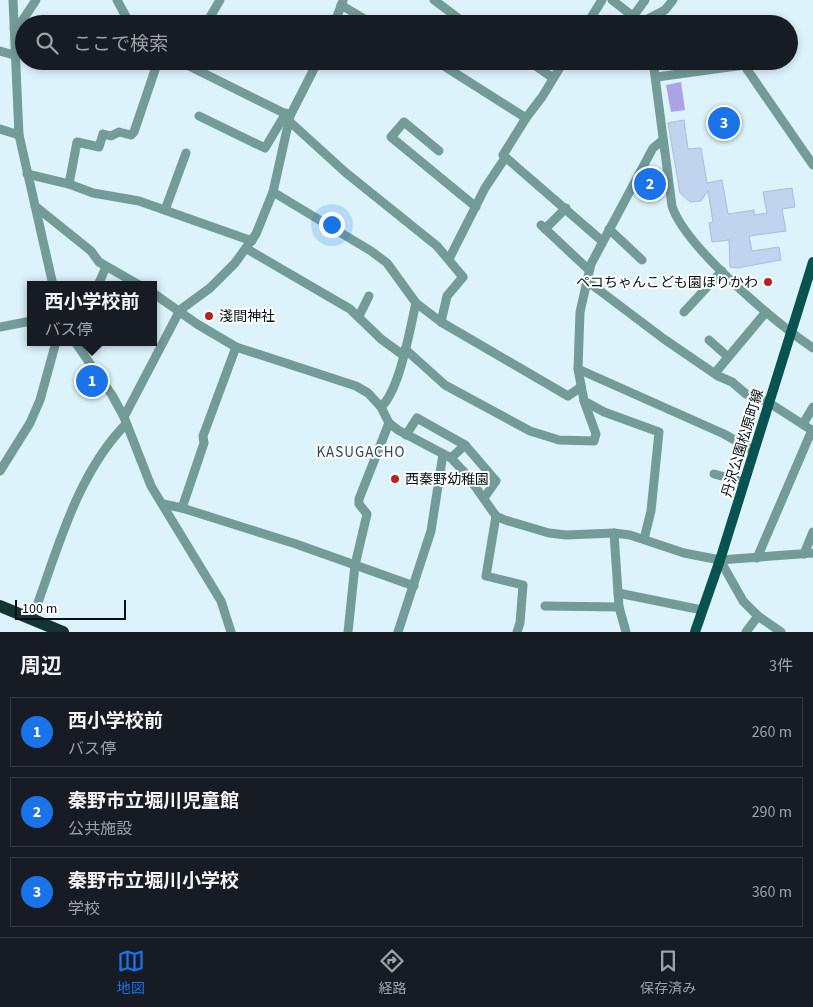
<!DOCTYPE html>
<html lang="ja">
<meta charset="utf-8">
<style>
:root{--surface:#171b24;--page:#20242c;--text:#f1f3f6;--muted:#9ea1a6;--line:#363941;--accent:#1a73e8}
body{margin:0;font-family:"Source Sans 3","Noto Sans JP",sans-serif;background:var(--page);color:var(--text)}
.scale{position:absolute;left:15px;bottom:12px;width:111px;box-sizing:border-box;padding-left:5px;border:2px solid #030f14;border-top:0;font-size:14px;line-height:18px;white-space:nowrap;color:#030f14;-webkit-text-stroke:4px #fff;paint-order:stroke}
.you{position:absolute;left:331px;top:224px;width:18px;height:18px;margin:-12px;border:4px solid #fff;border-radius:50%;background:#1a73e8;box-shadow:0 0 0 8px #1a73e833}
.badge{display:grid;place-items:center;width:32px;height:32px;border-radius:50%;background:var(--accent);color:#fff;font-size:16px;font-weight:700}
.pin{position:absolute;translate:-50% -50%;border:2px solid #fff;box-shadow:0 1px 5px #0006}
.popup{position:absolute;left:27px;top:281px;width:130px;height:65px;box-sizing:border-box;display:grid;place-content:center;border-radius:0px;background:var(--surface);filter:drop-shadow(0 1px 4px #0005);font-size:16px;white-space:nowrap;color:var(--muted)}
.popup b{font-size:19px;color:var(--text)}
.popup::after{content:'';position:absolute;left:50%;top:100%;margin-left:-10px;border:10px solid transparent;border-top-color:var(--surface)}
.list{margin:0;padding:0;list-style:none}
h2{display:flex;justify-content:space-between;align-items:center;height:65px;margin:0;padding:0 20px;font-size:21px}
h2 small{font-size:16px;font-weight:400;color:var(--muted)}
.list li{display:grid;grid-template-columns:32px 1fr auto;gap:15px;align-items:center;box-sizing:border-box;height:70px;margin:0 10px 10px;padding:0 10px;border:1px solid var(--line);border-radius:0px}
.list b{display:block;font-size:19px;white-space:nowrap}
.list p{margin:0;font-size:16px;white-space:nowrap;color:var(--muted)}
.list em{font-size:16px;font-style:normal;color:var(--muted)}
.icon{flex:none;width:28px;height:28px;fill:none;stroke:currentColor;stroke-width:2;stroke-linecap:round;stroke-linejoin:round}
.map{position:relative;flex:none;width:813px;height:632px;overflow:hidden}
.search{position:absolute;background:var(--surface);box-shadow:0 2px 8px #0003;left:15px;right:15px;top:15px;height:55px;display:flex;align-items:center;gap:12px;box-sizing:border-box;padding:0 18px;border-radius:28px;color:var(--muted);font-size:19px}
.sheet{height:305px;background:var(--surface)}
nav{display:flex;justify-content:space-around;align-items:center;box-sizing:border-box;height:70px;border-top:1px solid var(--line);background:var(--surface);font-size:14px;color:var(--muted)}
nav a{display:grid;justify-items:center;gap:2px}
nav .on{color:var(--accent)}
.map>svg:first-child{display:block}
.water{fill:#aca3e7}
.building{fill:#c1d4ef;stroke:#aabdd7}
.lines{fill:none;stroke-linecap:round;stroke-linejoin:round}
.minor{stroke:#739b98;stroke-width:9}
.major{stroke:#085250;stroke-width:10}
.highway{stroke:#133433;stroke-width:12}
.poi-dot{fill:#b32420;stroke:#fff;stroke-width:2}
.labels{text-anchor:middle;stroke-width:4;stroke-linejoin:round;paint-order:stroke}
.poi-label{font-size:14px;fill:#030f14;stroke:#fff;text-anchor:start}
.street-label{font-size:14px;fill:#030f14;stroke:#fff}
.neighbourhood-label{font-size:15px;letter-spacing:1px;fill:#294955;stroke:#fff}
</style>
<div class="map">
<svg width="813" height="632" viewBox="0 0 813 632">
<rect width="100%" height="100%" fill="#ddf3fc"/>
<polygon class="water" points="681,82 685,110 671,112 666,85"/>
<g class="building">
<polygon points="623,61 643,61 637,70"/>
<polygon points="684,120 688,149 701,148 707,183 722,180 728,214 754,210 754,215 767,213 763,192 792,188 795,207 782,209 786,231 749,236 752,251 779,247 781,260 737,268 730,267 729,240 712,242 709,223 713,222 708,191 701,201 690,202 680,193 668,123"/>
<polygon points="651,172 663,184 659,191 650,186 646,194 638,189 647,173 650,174"/>
<polygon points="208,311 214,315 210,321 204,317"/>
</g>
<g class="lines">
<g class="minor">
<polyline points="13,0 19,135 53,285"/>
<polyline points="117,0 130,24"/>
<polyline points="434,0 466,24"/>
<polyline points="612,0 643,24"/>
<polyline points="341,5 373,24"/>
<polyline points="634,15 645,0"/>
<polyline points="642,22 665,10 673,0"/>
<polyline points="206,24 220,0"/>
<polyline points="334,24 343,1"/>
<polyline points="587,24 602,0"/>
<polyline points="14,28 22,21 36,0"/>
<polyline points="0,51 14,55"/>
<polyline points="179,61 290,116"/>
<polyline points="436,61 526,118"/>
<polyline points="529,61 553,78"/>
<polyline points="564,61 542,97 526,118 503,155 602,241"/>
<path d="M653 61 672 206C685 247 776 323 813 348"/>
<polyline points="657,77 744,65 813,165"/>
<polyline points="199,116 265,148 286,113"/>
<polyline points="289,121 345,172 437,246 463,277 447,296 441,322"/>
<polyline points="0,129 19,135"/>
<polyline points="439,151 404,122 391,137 476,207"/>
<polyline points="27,174 69,184 93,193 139,201 252,241"/>
<polyline points="69,184 77,142 99,147 103,134 111,136 119,132 131,135 134,132 158,61"/>
<polyline points="273,192 371,251 387,263 416,303 441,322 568,396 581,387"/>
<polyline points="35,206 91,251 99,262 139,285"/>
<polyline points="165,210 186,153"/>
<polyline points="541,225 589,270"/>
<polyline points="545,229 566,208"/>
<polyline points="609,229 642,260"/>
<polyline points="247,249 350,309 381,339 403,355"/>
<polyline points="449,259 485,188 505,158"/>
<polyline points="587,281 664,339 718,376 732,382 746,394 768,402 813,431"/>
<polyline points="98,285 106,267"/>
<polyline points="153,293 197,324 236,347 356,386 368,393 381,407 389,423 398,430 451,458 467,475 496,516 505,520 549,533 566,535 614,533 630,535 684,553 720,560 813,553"/>
<polyline points="684,312 722,271"/>
<polyline points="359,316 369,296"/>
<polyline points="0,327 31,321"/>
<polyline points="709,340 728,357"/>
<polyline points="75,342 112,395 124,417 151,486 221,601 231,632"/>
<polyline points="405,349 445,385 530,431 559,440 594,441 596,434 584,401 578,369 580,312 591,264 653,148 663,140"/>
<polyline points="578,369 724,434 754,451"/>
<polyline points="715,373 766,312"/>
<polyline points="584,401 604,412 659,432 651,511 644,539"/>
<path d="M381 407C400 390 410 328 416 303"/>
<polyline points="124,417 180,310 210,288 235,263 256,234 273,192 290,116 318,61"/>
<polyline points="803,424 813,407"/>
<polyline points="406,435 417,418 465,445 496,481 484,498"/>
<polyline points="451,458 465,445"/>
<polyline points="0,471 30,423 40,400 56,342"/>
<polyline points="714,474 744,482"/>
<polyline points="163,504 182,508 296,544 414,586"/>
<polyline points="182,508 204,443 203,436 236,347"/>
<polyline points="496,516 486,576 523,585 520,623 517,632"/>
<polyline points="614,533 619,607 626,632"/>
<polyline points="804,554 813,532"/>
<polyline points="757,558 812,430"/>
<polyline points="720,560 743,601 758,616 781,632"/>
<polyline points="618,593 702,610"/>
<polyline points="545,606 619,607"/>
<path d="M32 619C57 553 75 476 126 424"/>
<polyline points="348,632 355,565 367,514 359,504 359,499 389,423"/>
<polyline points="398,632 431,531 443,454"/>
<polyline points="746,632 758,616"/>
</g>
<polyline class="major" points="695,632 720,560 813,262"/>
<polyline class="highway" points="0,606 63,632"/>
</g>
<g class="poi-dot">
<circle cx="768" cy="282" r="5"/>
<circle cx="209" cy="316" r="5"/>
<circle cx="395" cy="479" r="5"/>
</g>
<g class="labels">
<g class="poi-label">
<text x="758" y="287" text-anchor="end">ペコちゃんこども園ほりかわ</text>
<text x="219" y="321">淺間神社</text>
<text x="405" y="484">西秦野幼稚園</text>
</g>
<g class="street-label">
<text transform="translate(742 443) rotate(-73)" y="5">丹沢公園松原町線</text>
</g>
<g class="neighbourhood-label">
<text x="361" y="457">KASUGACHO</text>
</g>
</g>
</svg>
<div class="scale">100 m</div>
<div class="you"></div>
<div class="pin badge" style="left:92px;top:381px">1</div>
<div class="popup"><b>西小学校前</b>バス停</div>
<div class="pin badge" style="left:650px;top:184px">2</div>
<div class="pin badge" style="left:724px;top:123px">3</div>
<div class="search"><svg class="icon" aria-label="search" viewBox="0 0 24 24"><circle cx="10" cy="10" r="6"/><path d="M15 15l6 6"/></svg>ここで検索</div>
</div>
<section class="sheet">
<h2>周辺<small>3件</small></h2>
<ul class="list">
<li><span class="badge">1</span><div><b>西小学校前</b><p>バス停</p></div><em>260 m</em></li>
<li><span class="badge">2</span><div><b>秦野市立堀川児童館</b><p>公共施設</p></div><em>290 m</em></li>
<li><span class="badge">3</span><div><b>秦野市立堀川小学校</b><p>学校</p></div><em>360 m</em></li>
</ul>
</section>
<nav>
<a class="on"><svg class="icon" aria-label="map" viewBox="0 0 24 24"><path d="M3 6l6-2 6 2 6-2v14l-6 2-6-2-6 2zM9 4v14M15 6v14"/></svg>地図</a>
<a><svg class="icon" aria-label="directions" viewBox="0 0 24 24"><path d="M12 3l9 9-9 9-9-9zM9 14v-3h6M13 9l2 2-2 2"/></svg>経路</a>
<a><svg class="icon" aria-label="saved" viewBox="0 0 24 24"><path d="M7 4h10v16l-5-4-5 4z"/></svg>保存済み</a>
</nav>
